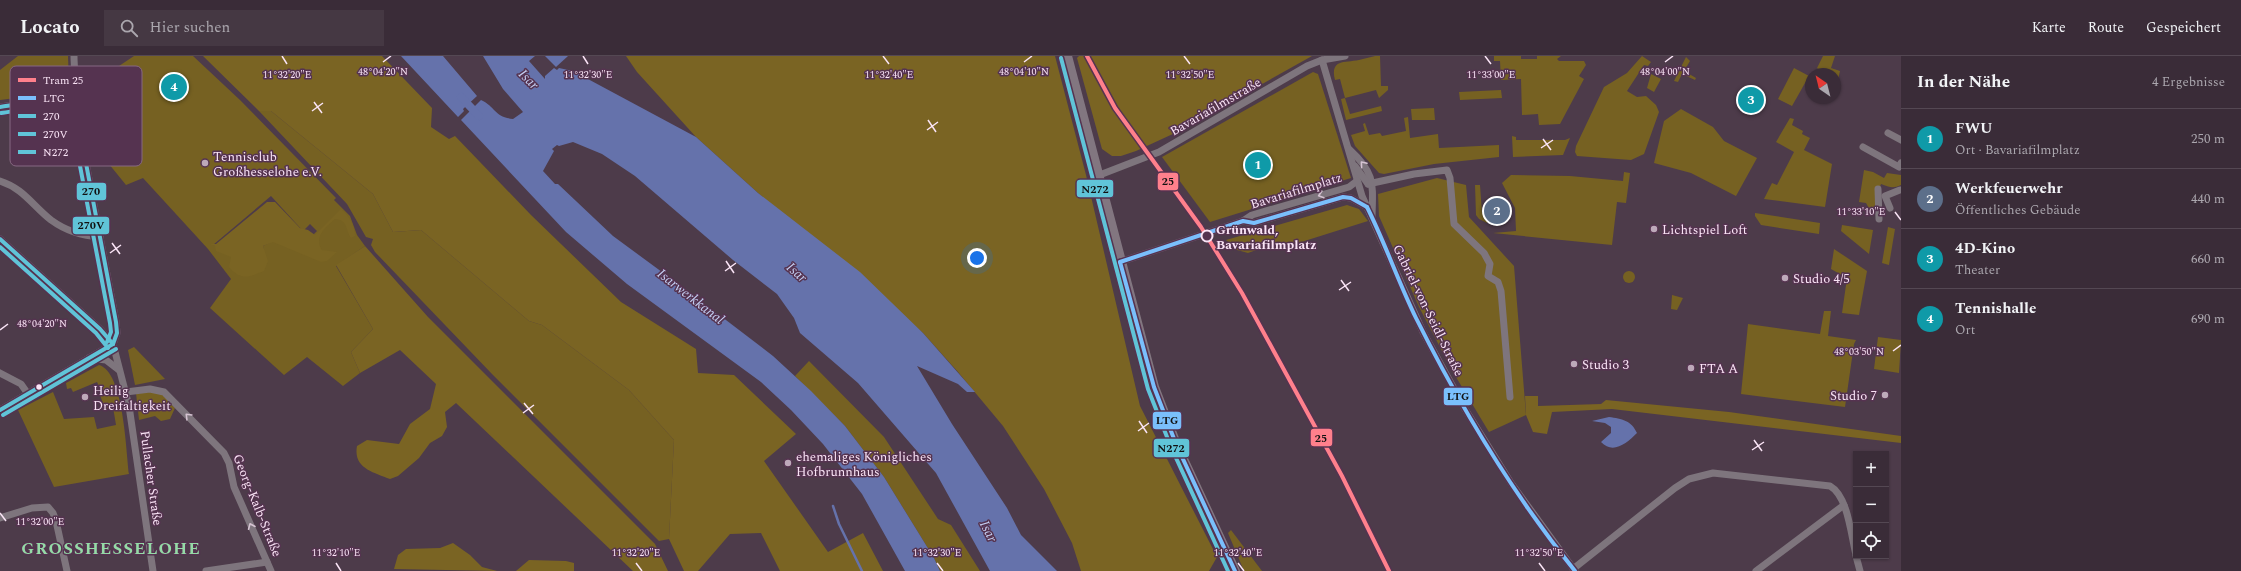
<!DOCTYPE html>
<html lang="de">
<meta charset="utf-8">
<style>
:root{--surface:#3a2c38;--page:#453843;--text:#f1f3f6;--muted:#aba7ae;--line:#544853;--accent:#bda9ba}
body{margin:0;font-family:Spectral,serif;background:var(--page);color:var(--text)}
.controls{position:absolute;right:12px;bottom:12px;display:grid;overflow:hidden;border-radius:0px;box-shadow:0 1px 3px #0004}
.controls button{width:36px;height:36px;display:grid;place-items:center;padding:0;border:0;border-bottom:1px solid var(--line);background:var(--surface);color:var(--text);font:20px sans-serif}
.compass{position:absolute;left:1805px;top:12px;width:36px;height:36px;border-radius:50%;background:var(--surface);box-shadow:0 1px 3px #0004;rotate:325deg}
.you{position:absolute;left:977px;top:202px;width:14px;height:14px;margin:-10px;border:3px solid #fff;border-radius:50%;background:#1a73e8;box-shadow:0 0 0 6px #1a73e833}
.badge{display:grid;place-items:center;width:26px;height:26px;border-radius:50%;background:var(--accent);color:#fff;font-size:13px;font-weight:700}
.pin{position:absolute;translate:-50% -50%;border:2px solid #fff;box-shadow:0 1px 4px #0006}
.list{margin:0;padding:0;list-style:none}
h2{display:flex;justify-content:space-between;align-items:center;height:52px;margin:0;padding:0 16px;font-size:17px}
h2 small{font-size:13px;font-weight:400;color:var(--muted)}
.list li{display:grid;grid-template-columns:26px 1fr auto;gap:12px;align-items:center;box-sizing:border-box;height:60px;padding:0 16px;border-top:1px solid var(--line)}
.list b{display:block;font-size:15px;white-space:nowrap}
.list p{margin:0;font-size:13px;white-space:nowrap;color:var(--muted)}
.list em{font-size:13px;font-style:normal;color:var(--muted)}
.icon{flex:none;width:22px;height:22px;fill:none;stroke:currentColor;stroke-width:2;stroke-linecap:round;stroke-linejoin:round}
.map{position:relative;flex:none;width:1901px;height:515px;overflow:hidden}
header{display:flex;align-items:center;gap:24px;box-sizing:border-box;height:56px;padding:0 20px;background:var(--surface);border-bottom:1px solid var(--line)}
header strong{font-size:19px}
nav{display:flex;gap:22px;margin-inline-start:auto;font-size:14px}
.search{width:280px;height:36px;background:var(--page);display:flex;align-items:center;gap:10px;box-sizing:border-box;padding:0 14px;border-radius:0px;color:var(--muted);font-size:15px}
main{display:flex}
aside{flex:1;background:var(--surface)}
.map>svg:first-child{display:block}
.green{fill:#766122;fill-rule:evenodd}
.forest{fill:#7a6423}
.water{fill:#6572ab}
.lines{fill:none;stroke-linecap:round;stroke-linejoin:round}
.stream{stroke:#6572ab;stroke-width:2.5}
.canal{stroke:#6572ab;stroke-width:8}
.street{stroke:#7e757d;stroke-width:7}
.secondary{stroke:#827680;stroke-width:10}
.bus-1-casing{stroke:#553350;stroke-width:7}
.bus-2-casing{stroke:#553350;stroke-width:7}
.bus-3-casing{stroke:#553350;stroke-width:7}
.bus-4-casing{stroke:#553350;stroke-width:7}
.bus-1{stroke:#7abffc;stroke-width:4}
.bus-2{stroke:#60c4d8;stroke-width:4}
.bus-3{stroke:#60c4d8;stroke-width:4}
.bus-4{stroke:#60c4d8;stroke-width:4}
.tram-1-casing{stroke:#553350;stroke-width:7}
.tram-1{stroke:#ff808c;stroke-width:4}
.oneway{stroke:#d5c3d2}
.ticks{fill:none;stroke:#fae4f6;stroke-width:1.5}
.poi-dot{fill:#bda9ba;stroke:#553350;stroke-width:1.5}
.stop-dot{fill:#553350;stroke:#fae4f6;stroke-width:2}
.bus-dot{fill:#fae4f6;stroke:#553350;stroke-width:1.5}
.labels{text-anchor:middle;stroke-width:3;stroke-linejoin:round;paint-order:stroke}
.street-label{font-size:13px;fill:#fae4f6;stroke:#553350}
.poi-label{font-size:13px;fill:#fae4f6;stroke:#553350;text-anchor:start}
.stop-label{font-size:13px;font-weight:bold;fill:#fae4f6;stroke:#553350;text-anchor:start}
.water-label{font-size:14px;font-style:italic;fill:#c4cff3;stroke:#553350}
.district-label{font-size:17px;font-weight:bold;letter-spacing:1px;fill:#95daa7;stroke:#553350}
.key{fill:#553350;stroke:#866882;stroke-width:1}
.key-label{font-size:11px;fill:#fae4f6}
.ticks-label{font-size:10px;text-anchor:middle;fill:#fae4f6;stroke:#553350;stroke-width:3;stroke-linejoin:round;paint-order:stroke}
.line-badge{stroke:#553350;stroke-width:1.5}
.pale-badge-label{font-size:11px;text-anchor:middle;font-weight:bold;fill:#111}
</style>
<header>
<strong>Locato</strong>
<div class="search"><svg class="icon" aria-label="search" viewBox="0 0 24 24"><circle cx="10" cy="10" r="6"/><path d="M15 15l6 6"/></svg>Hier suchen</div>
<nav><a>Karte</a><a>Route</a><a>Gespeichert</a></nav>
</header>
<main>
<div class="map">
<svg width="1901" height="515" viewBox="0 0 1901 515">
<rect width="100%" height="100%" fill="#4d3b4a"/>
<g class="green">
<polygon points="18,0 68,0 69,27 57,37 0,44 0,14"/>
<path d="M134 0H193L240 44 336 142 334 144 350 160 357 179 365 190 336 210 373 273 351 296 360 317 343 330 307 301 284 319 210 252 231 223 208 193 143 122 126 129 96 92 89 47 95 26ZM271 140 303 175 310 168 317 175 309 183 327 199 273 185 263 190 264 197 213 189Z"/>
<path d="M1375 0H1380L1381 30H1388V34L1379 42 1376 34 1345 42 1350 58 1381 50 1382 55 1346 64 1341 43 1345 42 1340 23 1335 24C1330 3 1344 7 1359 4 1364 3 1370 1 1375 0Z"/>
<polygon points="1494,0 1521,0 1521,3 1537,3 1537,0 1561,0 1557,3 1559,5 1584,5 1586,9 1579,20 1584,23 1560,68 1539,69 1538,58 1522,59 1521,23 1501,24 1500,5 1494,5"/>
<polygon points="1642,0 1651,6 1648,10 1644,9 1627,35 1637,41 1646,40 1656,49 1659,56 1644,98 1631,104 1577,100 1575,96 1576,90 1604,31 1627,17"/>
<polygon points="1823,0 1835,0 1831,12 1840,15 1836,32 1835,18 1828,18 1817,12"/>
<polygon points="1686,1 1690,5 1684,15 1696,22 1695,24 1682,18 1678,26 1674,25"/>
<polygon points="1794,12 1809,20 1792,50 1778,43"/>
<polygon points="1313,16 1318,18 1351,122 1210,166 1162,101"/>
<polygon points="1651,18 1661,23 1654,36 1647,32"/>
<polygon points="1501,34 1502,42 1460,44 1459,36"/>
<polygon points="1434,52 1435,64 1412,64 1411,53"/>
<polygon points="1681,53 1713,71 1724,85 1757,102 1736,140 1691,117 1654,107 1664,65"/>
<polygon points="259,55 271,55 373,138 393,176 421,174 529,265 542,269 629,334 674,384 669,483 659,485 492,318 375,196 371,189 373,183 366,181 347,148"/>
<polygon points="1408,61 1410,82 1438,78 1439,92 1499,89 1499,101 1434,108 1384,118 1379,117 1355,90 1351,79 1365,75 1363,68 1365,67 1369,79 1380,77 1382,80 1406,75 1404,62"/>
<polygon points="1790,62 1794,63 1792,69 1803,75 1802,78 1810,82 1804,94 1832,108 1825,151 1764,143 1772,127 1777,129 1794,96 1776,86"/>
<polygon points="1512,80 1516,81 1516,84 1565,84 1570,82 1563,99 1513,101"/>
<path d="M1864 114 1873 116 1884 122 1887 117 1901 119V129C1893 133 1889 131 1881 128L1875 144V158L1871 156 1866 147 1859 146Z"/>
<polygon points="1624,116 1630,117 1626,147 1617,146 1612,189 1493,177 1516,175 1515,152 1502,127 1511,119 1570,120 1623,125"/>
<polygon points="1437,122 1466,129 1469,161 1514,210 1526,359 1489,376 1453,316 1419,251 1379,160 1378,138"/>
<polygon points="1475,129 1480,129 1482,157 1487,157 1487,167 1479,163 1476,159"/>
<polygon points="1347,149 1359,153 1368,165 1276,194 1259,193 1248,197 1237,194 1226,184"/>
<polygon points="1755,157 1820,167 1819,178 1761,169 1755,160"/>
<polygon points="1842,169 1873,174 1869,198 1841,175"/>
<polygon points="1888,171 1895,173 1889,209 1882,207"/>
<polygon points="1834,193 1867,215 1859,259 1842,257 1847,222 1831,213"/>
<circle cx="1629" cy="221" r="6"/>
<polygon points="1672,239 1683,242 1677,254 1671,253"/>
<polygon points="1824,255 1831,255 1828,280 1856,284 1854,288 1845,351 1741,338 1748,268 1820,278"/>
<polygon points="1878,281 1901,284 1899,317 1874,313"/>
<polygon points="134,291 165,323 135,329 128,294"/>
<polygon points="809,305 884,381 938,463 951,469 980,515 940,515 934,502 884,421 845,370 795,320"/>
<path d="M99 309C124 316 126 395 129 418L54 431 18 354 53 336 64 363 94 361 97 373 116 369 113 351 105 353 100 339 103 338 97 326 73 336 71 332 67 333 66 327Z"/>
<polygon points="155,335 163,339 175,352 170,363 161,365 155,360 139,364 136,337"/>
<polygon points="1231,474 1262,515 1244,515 1228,477"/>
</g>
<g class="forest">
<polygon points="203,0 382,0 432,52 431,71 449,83 455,80 531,159 621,246 696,293 698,317 734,319 796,378 764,405 828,496 863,477 883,515 780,515 761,477 730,478 698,515 684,515 669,483 674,384 629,334 542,269 529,265 421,174 393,176 373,138 271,55 259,55"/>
<polygon points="626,0 1055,0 1086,119 1140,350 1217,501 1209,515 1081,515 1072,487 1044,433 1003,370 958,316 923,277 758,137 696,81 637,16"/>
<polygon points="1079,0 1312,0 1175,77 1136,95 1121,100 1112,100 1102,93 1077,2"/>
<path d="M267 146H275L300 172 308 174 315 179 341 153C349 160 355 169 355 180L351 182C345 173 348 164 335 163 326 171 313 181 322 194L337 196 327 205 321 206 273 186 263 190 268 205 264 215C249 221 241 225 229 211L231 201 216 195 215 190 210 188H216Z"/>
<path d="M365 190 428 261 655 488 668 515H633L456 347 445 356 447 371 442 380 430 387 419 402 398 420 390 423C373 416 353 412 357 390L367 384 399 388 410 368 430 353 436 328 400 294 360 317 351 296 373 273 336 209Z"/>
<polygon points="1525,340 1538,340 1538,350 1601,348 1606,344 1729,356 1901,380 1901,387 1612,353 1552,356 1547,378 1533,376 1526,359"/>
<polygon points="453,487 470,499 482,511 497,515 394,513 398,499 406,493 440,492"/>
<polygon points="529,504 566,505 574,507 574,515 516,515"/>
</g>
<g class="water">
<polygon points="401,0 443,0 477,40 463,53 464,55 458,61"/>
<path d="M483 0H535L529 5 545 23V20L554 12 557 14 559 12 573 15 696 81 758 137 860 216 923 277 975 336H967L958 328 917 310 952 368 1007 452 1021 479 1057 515H990L936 417 858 327 800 277 794 262 777 238 733 204 635 120 602 98 573 86 559 90 557 89 552 93 554 95 543 115 555 128H558L613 180 681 230 706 252 722 261 773 300 811 335 845 370 884 421 934 502 940 515H905L862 438 823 388 791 354 761 326 627 228 566 176 461 64 481 44C496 51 494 61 513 63L523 56 503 33Z"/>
<polygon points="545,0 568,0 556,11"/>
<path d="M1609 361C1622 363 1631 364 1637 377 1627 387 1613 399 1601 386L1611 377V371L1605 367 1592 365Z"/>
</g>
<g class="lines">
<polyline class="stream" points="833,450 839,468 862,515"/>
<polyline class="canal" points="461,41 479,60"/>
<g class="street">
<path d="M74 0C74 20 79 41 76 61"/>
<polyline points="1322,4 1362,140 1423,276 1465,353 1511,427 1575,515"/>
<polyline points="52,47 66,38 74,27"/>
<path d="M0 51C26 48 62 37 78 65L116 266 117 277 113 288 129 350 153 515"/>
<polyline points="1888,77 1901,84"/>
<polyline points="1863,91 1899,111 1901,107"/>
<path d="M1349 93C1375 117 1373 126 1372 160"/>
<polyline points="1355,110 1368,128"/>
<polyline points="1097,120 1159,96 1307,10 1322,4 1345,0"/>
<path d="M0 125C23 132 33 150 51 164 66 175 82 180 100 181"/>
<polyline points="1368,128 1414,118 1447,114 1450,122 1454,168 1484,197 1490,208 1488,220 1498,226 1501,235 1510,341"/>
<polyline points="1878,133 1879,163"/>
<polyline points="1890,152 1885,140 1900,134"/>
<polyline points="1243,165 1254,167 1343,141 1351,142 1367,151"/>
<polyline points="0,183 100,273 113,288"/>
<polyline points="1120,206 1243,165 1252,159 1349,131 1357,125"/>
<polyline points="89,302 106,304 119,314"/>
<polyline points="0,317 21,328 28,338"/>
<polyline points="126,336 150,333 164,336 224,397 229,407 234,431 271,515"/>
<polyline points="0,354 113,288"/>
<polyline points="0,462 32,452 48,451 53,457 56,465 67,515"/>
<polyline points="1856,500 1860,515"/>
<path d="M1573 513 1675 432 1689 423 1713 417 1830 430C1848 440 1851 479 1856 499"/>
<polyline points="206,515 267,506"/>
<polyline points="1756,515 1844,449"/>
</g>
<polyline class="secondary" points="1067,0 1154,331 1176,388 1235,515"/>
<g class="bus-1-casing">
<g id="bus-1">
<path d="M1367 151C1385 187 1398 225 1416 262 1461 352 1512 437 1575 515"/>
<polyline points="1120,206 1154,331 1176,388 1235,515"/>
<polyline points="1120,206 1243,165 1254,167 1343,141 1351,142 1367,151"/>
</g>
</g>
<g class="bus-2-casing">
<g id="bus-2">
<path d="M0 51C29 47 58 39 78 65L116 266 117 277 113 288"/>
<polyline points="0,183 100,273 113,288"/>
<polyline points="0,354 113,288"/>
</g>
</g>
<g class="bus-3-casing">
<g id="bus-3">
<path d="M1 57C26 54 55 45 72 68L110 267 111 276 107 286"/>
<polyline points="0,191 96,277 108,292"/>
<polyline points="3,359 116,293"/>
</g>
</g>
<g class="bus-4-casing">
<polyline id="bus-4" points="1061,2 1148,333 1171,391 1228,515"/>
</g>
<use href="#bus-1" class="bus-1"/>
<use href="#bus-2" class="bus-2"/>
<use href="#bus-3" class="bus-3"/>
<use href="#bus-4" class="bus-4"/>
<g class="tram-1-casing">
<polyline id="tram-1" points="1087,0 1115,52 1201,171 1242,237 1342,420 1389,515"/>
</g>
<use href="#tram-1" class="tram-1"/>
</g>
<defs><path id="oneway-chevron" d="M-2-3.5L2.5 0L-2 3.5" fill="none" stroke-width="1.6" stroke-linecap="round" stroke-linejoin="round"/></defs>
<g class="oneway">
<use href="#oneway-chevron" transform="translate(1363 108) rotate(-130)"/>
<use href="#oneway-chevron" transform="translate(1321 139) rotate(164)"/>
<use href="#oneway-chevron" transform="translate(188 360) rotate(-135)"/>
<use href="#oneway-chevron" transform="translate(251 470) rotate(-113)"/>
</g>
<path class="ticks" d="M282 0 287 8M583 0 588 8M883 0 889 8M1184 0 1190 8M1485 0 1491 8M383 6 391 0M1024 6 1032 0M1665 6 1673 0M314 46 322 57M312 55 323 47M928 64 936 76M927 74 938 66M1543 83 1551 94M1541 92 1553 84M1895 156 1901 164M112 187 120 198M110 197 121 189M726 205 734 217M725 215 736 207M1341 224 1349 235M1339 234 1351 226M0 274 8 268M1893 295 1901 289M524 347 533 358M523 357 534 349M1139 365 1147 377M1138 375 1149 367M1754 384 1762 395M1752 394 1764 386M0 457 6 465M336 507 341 515M636 507 642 515M937 507 943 515M1238 507 1244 515M1539 507 1545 515"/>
<g class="poi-dot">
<circle cx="205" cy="107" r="4"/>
<circle cx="1654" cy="173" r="4"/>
<circle cx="1785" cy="222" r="4"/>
<circle cx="1574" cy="308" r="4"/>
<circle cx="1691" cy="312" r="4"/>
<circle cx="1885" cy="339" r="4"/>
<circle cx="85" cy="341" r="4"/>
<circle cx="788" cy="407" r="4"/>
</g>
<circle class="stop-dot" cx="1207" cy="180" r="5.5"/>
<circle class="bus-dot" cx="39" cy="331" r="3.5"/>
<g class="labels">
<g class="street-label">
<text transform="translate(1215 50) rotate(-30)" y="5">Bavariafilmstraße</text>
<text transform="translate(1296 134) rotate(-17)" y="5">Bavariafilmplatz</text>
<text transform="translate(1429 254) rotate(64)" y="5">Gabriel-von-Seidl-Straße</text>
<text transform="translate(152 422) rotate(82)" y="5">Pullacher Straße</text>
<text transform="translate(258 449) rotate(68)" y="5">Georg-Kalb-Straße</text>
</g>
<g class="poi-label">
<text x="213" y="105">Tennisclub<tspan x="213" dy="15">Großhesselohe e.V.</tspan></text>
<text x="1662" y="178">Lichtspiel Loft</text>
<text x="1793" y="227">Studio 4/5</text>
<text x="1582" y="313">Studio 3</text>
<text x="1699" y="317">FTA A</text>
<text x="93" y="339">Heilig<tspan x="93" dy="15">Dreifaltigkeit</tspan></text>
<text x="1877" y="344" text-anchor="end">Studio 7</text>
<text x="796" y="405">ehemaliges Königliches<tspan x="796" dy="15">Hofbrunnhaus</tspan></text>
</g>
<g class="stop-label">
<text x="1216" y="178">Grünwald,<tspan x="1216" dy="15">Bavariafilmplatz</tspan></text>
</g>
<g class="water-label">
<text transform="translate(529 23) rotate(45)" y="5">Isar</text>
<text transform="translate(797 216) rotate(41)" y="5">Isar</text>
<text transform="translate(691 240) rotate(38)" y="5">Isarwerkkanal</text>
<text transform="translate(989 475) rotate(63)" y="5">Isar</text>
</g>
<g class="district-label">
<text x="111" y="498">GROSSHESSELOHE</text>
</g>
</g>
<rect x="10" y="10" width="132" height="100" rx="6" class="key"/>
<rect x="18" y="22" width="18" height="4" fill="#ff808c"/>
<rect x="18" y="40" width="18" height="4" fill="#7abffc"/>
<rect x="18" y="58" width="18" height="4" fill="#60c4d8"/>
<rect x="18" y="76" width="18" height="4" fill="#60c4d8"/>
<rect x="18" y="94" width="18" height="4" fill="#60c4d8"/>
<g class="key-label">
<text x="43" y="28">Tram 25</text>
<text x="43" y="46">LTG</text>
<text x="43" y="64">270</text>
<text x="43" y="82">270V</text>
<text x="43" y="100">N272</text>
</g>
<g class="ticks-label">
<text x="383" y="19">48°04'20"N</text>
<text x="1024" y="19">48°04'10"N</text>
<text x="1665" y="19">48°04'00"N</text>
<text x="1491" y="22">11°33'00"E</text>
<text x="287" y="22">11°32'20"E</text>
<text x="588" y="22">11°32'30"E</text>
<text x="889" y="22">11°32'40"E</text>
<text x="1190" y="22">11°32'50"E</text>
<text x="1861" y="159">11°33'10"E</text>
<text x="42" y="271">48°04'20"N</text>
<text x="1859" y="299">48°03'50"N</text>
<text x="40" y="469">11°32'00"E</text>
<text x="336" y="500">11°32'10"E</text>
<text x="636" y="500">11°32'20"E</text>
<text x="937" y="500">11°32'30"E</text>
<text x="1238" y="500">11°32'40"E</text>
<text x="1539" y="500">11°32'50"E</text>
</g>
<g class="line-badge">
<rect x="1157" y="116" width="22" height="19" rx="4" fill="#ff808c"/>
<rect x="1076" y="123" width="38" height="19" rx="4" fill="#60c4d8"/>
<rect x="76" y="126" width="31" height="19" rx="4" fill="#60c4d8"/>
<rect x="72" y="160" width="38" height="19" rx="4" fill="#60c4d8"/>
<rect x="1443" y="331" width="30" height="19" rx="4" fill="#7abffc"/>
<rect x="1152" y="355" width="30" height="19" rx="4" fill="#7abffc"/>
<rect x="1310" y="372" width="23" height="19" rx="4" fill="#ff808c"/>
<rect x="1153" y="382" width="37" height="20" rx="4" fill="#60c4d8"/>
</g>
<g class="pale-badge-label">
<text x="1168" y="129">25</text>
<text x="1095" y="137">N272</text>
<text x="91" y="139">270</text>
<text x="91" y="173">270V</text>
<text x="1458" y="344">LTG</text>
<text x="1167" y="368">LTG</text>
<text x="1321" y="386">25</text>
<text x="1171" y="396">N272</text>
</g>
</svg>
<div class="controls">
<button>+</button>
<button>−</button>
<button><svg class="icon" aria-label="locate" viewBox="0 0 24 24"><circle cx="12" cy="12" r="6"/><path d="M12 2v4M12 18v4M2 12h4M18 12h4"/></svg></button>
</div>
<svg class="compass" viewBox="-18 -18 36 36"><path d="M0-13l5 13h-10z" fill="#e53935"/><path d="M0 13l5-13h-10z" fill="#aba7ae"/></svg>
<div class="you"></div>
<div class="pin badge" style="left:1258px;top:109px;background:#0f9aa8">1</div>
<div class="pin badge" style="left:1497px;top:155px;background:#5c6f8a">2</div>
<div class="pin badge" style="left:1751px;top:44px;background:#0f9aa8">3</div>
<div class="pin badge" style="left:174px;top:31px;background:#0f9aa8">4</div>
</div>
<aside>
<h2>In der Nähe<small>4 Ergebnisse</small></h2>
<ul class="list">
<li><span class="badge" style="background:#0f9aa8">1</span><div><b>FWU</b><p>Ort · Bavariafilmplatz</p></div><em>250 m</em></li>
<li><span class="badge" style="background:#5c6f8a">2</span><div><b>Werkfeuerwehr</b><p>Öffentliches Gebäude</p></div><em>440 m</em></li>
<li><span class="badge" style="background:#0f9aa8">3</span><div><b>4D-Kino</b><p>Theater</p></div><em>660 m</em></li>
<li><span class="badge" style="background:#0f9aa8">4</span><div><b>Tennishalle</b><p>Ort</p></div><em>690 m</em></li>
</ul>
</aside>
</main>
